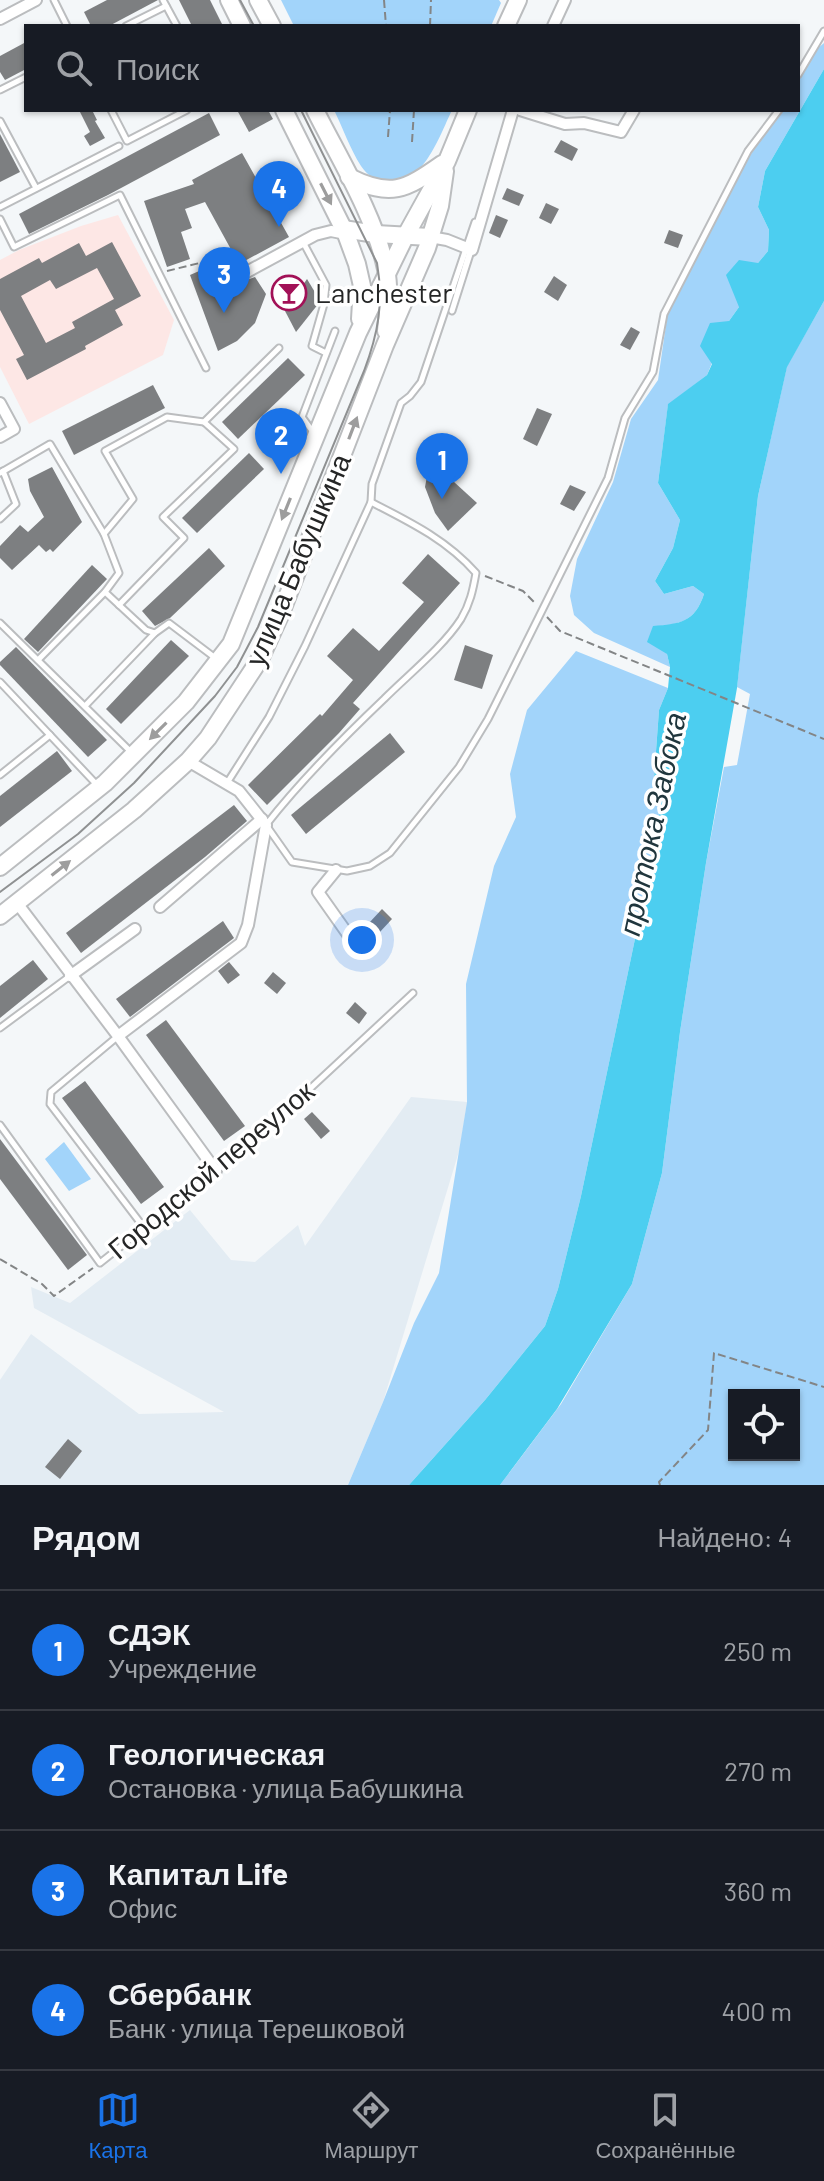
<!DOCTYPE html>
<html lang="ru">
<meta charset="utf-8">
<style>
:root{--surface:#171b24;--page:#20242c;--text:#f1f3f6;--muted:#9ea1a6;--line:#363941;--accent:#1a73e8}
body{margin:0;font-family:Barlow,sans-serif;background:var(--page);color:var(--text)}
.controls{position:absolute;right:24px;bottom:24px;display:grid;overflow:hidden;border-radius:0px;box-shadow:0 2px 6px #0004}
.controls button{width:72px;height:72px;display:grid;place-items:center;padding:0;border:0;border-bottom:2px solid var(--line);background:var(--surface);color:var(--text);font:40px sans-serif}
.you{position:absolute;left:362px;top:940px;width:28px;height:28px;margin:-20px;border:6px solid #fff;border-radius:50%;background:#1a73e8;box-shadow:0 0 0 12px #1a73e833}
.badge{display:grid;place-items:center;width:52px;height:52px;border-radius:50%;background:var(--accent);color:#fff;font-size:26px;font-weight:700}
.pin{position:absolute;translate:-50% -66px;filter:drop-shadow(0 2px 4px #0008)}
.pin::after{content:'';position:absolute;top:42px;width:28px;height:24px;background:inherit;clip-path:polygon(0 0,100% 0,50% 100%)}
.list{margin:0;padding:0;list-style:none}
h2{display:flex;justify-content:space-between;align-items:center;height:104px;margin:0;padding:0 32px;font-size:34px}
h2 small{font-size:26px;font-weight:400;color:var(--muted)}
.list li{display:grid;grid-template-columns:52px 1fr auto;gap:24px;align-items:center;box-sizing:border-box;height:120px;padding:0 32px;border-top:2px solid var(--line)}
.list b{display:block;font-size:30px;white-space:nowrap}
.list p{margin:0;font-size:26px;white-space:nowrap;color:var(--muted)}
.list em{font-size:26px;font-style:normal;color:var(--muted)}
.icon{flex:none;width:44px;height:44px;fill:none;stroke:currentColor;stroke-width:2;stroke-linecap:round;stroke-linejoin:round}
.map{position:relative;flex:none;width:824px;height:1485px;overflow:hidden}
.search{position:absolute;background:var(--surface);box-shadow:0 2px 6px #0004;left:24px;right:24px;top:24px;height:88px;display:flex;align-items:center;gap:20px;box-sizing:border-box;padding:0 28px;border-radius:0px;color:var(--muted);font-size:30px}
.sheet{height:584px;background:var(--surface)}
nav{display:flex;justify-content:space-around;align-items:center;box-sizing:border-box;height:112px;border-top:2px solid var(--line);background:var(--surface);font-size:22px;color:var(--muted)}
nav a{display:grid;justify-items:center;gap:4px}
nav .on{color:var(--accent)}
.map>svg:first-child{display:block}
.built{fill:#e3ecf3}
.education{fill:#fde7e5}
.green{fill:#a2d4fa;fill-rule:evenodd}
.water{fill:#4ccef0}
.building{fill:#7d7f81;fill-rule:evenodd}
.lines{fill:none;stroke-linecap:round;stroke-linejoin:round}
.lane-casing{stroke:#bbbdbf;stroke-width:9}
.street-casing{stroke:#bbbdbf;stroke-width:14}
.primary-casing{stroke:#bbbdbf;stroke-width:20}
.path{stroke:#838586;stroke-width:2;stroke-dasharray:8 4;stroke-linecap:butt}
.lane{stroke:#fff;stroke-width:5}
.street{stroke:#fff;stroke-width:10}
.primary{stroke:#fff;stroke-width:16}
.tram{stroke:#8f9192;stroke-width:2}
.oneway{fill:#9d9d9d}
.labels{text-anchor:middle;stroke-width:7;stroke-linejoin:round;paint-order:stroke}
.poi-label{font-size:28px;fill:#252626;stroke:#fff;text-anchor:start}
.street-label{font-size:28px;fill:#252626;stroke:#fff}
.water-label{font-size:30px;font-style:italic;fill:#20363d;stroke:#fff}
</style>
<div class="map">
<svg width="824" height="1485" viewBox="0 0 824 1485">
<rect width="100%" height="100%" fill="#f4f7f9"/>
<polygon class="built" points="411,1097 467,1102 460,1148 383,1402 348,1485 0,1485 0,1380 31,1334 139,1414 224,1412 34,1308 31,1287 70,1303 190,1210 231,1260 255,1262 298,1225 305,1246"/>
<polygon class="education" points="118,215 174,320 163,355 29,424 0,367 0,260 19,250 81,226"/>
<g class="green">
<polygon points="281,0 499,0 501,3 491,26 294,26"/>
<path d="M824 43V69L765 171 758 207 769 230 768 251 758 263 739 307 729 321 707 375 668 405 658 483 680 520 673 548 655 581 664 594 693 586 704 594C695 622 680 624 653 627L667 654 670 667 594 633 574 615 570 596 577 559 613 482 631 419 658 380 668 311 747 160 779 110H798V79L817 49Z"/>
<path d="M334 110H452C440 135 422 189 386 182 375 180 368 176 361 166 350 149 343 128 334 110Z"/>
<path d="M824 301V1485H500L561 1404 632 1284 662 1173 680 1032 706 863 724 767 737 765 750 694 737 687 758 496 787 366ZM734 1395H794V1455H734Z"/>
<polygon points="576,651 668,688 659,710 654,778 660,820 581,1196 558,1289 545,1326 485,1400 409,1485 348,1485 383,1402 414,1323 439,1273 467,1102 466,984 494,866 516,817 510,774 527,710"/>
<polygon points="64,1142 91,1179 69,1191 45,1159"/>
</g>
<path class="water" d="M824 69V301L787 367 758 496 737 688 706 863 680 1032 662 1173 632 1284 557 1409 500 1485H409L485 1400 545 1326 558 1289 581 1196 660 820 654 779 659 710 668 688 670 667 667 654 647 642 653 626C680 624 695 622 704 594L693 586 664 594 655 581 673 548 680 520 658 483 668 404 707 375 712 364 700 346 710 323 729 321 739 307 726 275 739 260 758 263 768 251 769 230 758 207 765 171Z"/>
<g class="building">
<polygon points="107,0 158,0 109,26 91,26 84,12"/>
<polygon points="179,0 210,0 223,26 192,26"/>
<polygon points="26,42 26,69 5,80 0,72 0,56"/>
<polygon points="79,110 92,110 97,120 95,121 105,138 90,146 84,136 90,132"/>
<polygon points="237,110 268,110 273,119 249,132"/>
<polygon points="209,113 220,135 108,195 29,234 19,214"/>
<polygon points="0,134 20,172 0,182"/>
<polygon points="561,140 578,149 572,161 554,152"/>
<polygon points="242,153 289,237 239,264 205,202 185,209 192,228 181,232 190,259 167,267 144,201 194,184 192,180"/>
<polygon points="507,188 524,195 519,206 502,199"/>
<polygon points="546,203 559,209 551,224 539,218"/>
<polygon points="496,215 508,220 500,238 489,233"/>
<polygon points="669,230 683,235 678,248 664,243"/>
<path d="M112 242 141 296 115 310 123 325 85 346 86 349 27 380 16 359 24 355 0 310V279L39 258 42 263 79 243 86 256ZM97 268 114 299 72 322 75 328 46 343 21 296 50 280 56 289Z"/>
<polygon points="206,268 225,295 244,281 255,277 266,294 255,323 237,341 218,351 190,275"/>
<polygon points="554,276 567,285 558,301 544,292"/>
<polygon points="307,279 319,299 319,303 296,332 285,311"/>
<polygon points="631,327 640,332 630,350 620,345"/>
<polygon points="288,358 305,375 238,439 222,422"/>
<polygon points="153,385 165,408 74,455 62,431"/>
<polygon points="537,408 552,414 537,446 523,439"/>
<polygon points="249,453 264,469 197,533 182,518"/>
<polygon points="430,460 477,503 448,531 435,513 425,487"/>
<polygon points="52,467 82,522 53,552 50,549 46,552 39,545 12,570 0,558 0,546 20,525 28,532 44,517 30,491 28,479"/>
<polygon points="570,485 586,492 574,511 560,504"/>
<polygon points="209,548 225,566 170,618 155,626 142,611"/>
<polygon points="428,554 460,583 353,703 360,709 339,733 267,805 248,785 320,714 322,716 353,680 327,656 353,628 379,651 424,602 402,583"/>
<polygon points="92,565 107,579 38,652 24,639"/>
<polygon points="171,640 189,656 121,724 106,709"/>
<polygon points="465,645 493,655 482,689 454,680"/>
<polygon points="16,647 107,740 88,757 0,665 0,662"/>
<polygon points="390,733 405,752 306,834 291,815"/>
<polygon points="57,751 72,771 0,827 0,796"/>
<polygon points="234,805 247,821 205,857 81,953 66,933"/>
<polygon points="382,909 392,919 379,933 369,923"/>
<polygon points="223,921 234,938 130,1017 116,999"/>
<polygon points="33,960 48,979 0,1018 0,986"/>
<polygon points="229,962 240,975 228,984 218,971"/>
<polygon points="273,972 286,983 277,994 264,983"/>
<polygon points="355,1002 367,1013 359,1024 346,1013"/>
<polygon points="166,1020 245,1126 224,1141 146,1035"/>
<polygon points="85,1081 164,1187 141,1204 62,1098"/>
<polygon points="312,1112 330,1131 321,1139 304,1119"/>
<polygon points="0,1139 87,1255 68,1270 0,1179"/>
<polygon points="68,1439 82,1451 60,1479 45,1467"/>
</g>
<g class="lines">
<g class="lane-casing">
<g id="lane">
<polyline points="54,0 67,26"/>
<polyline points="163,0 177,26"/>
<polyline points="126,26 166,6"/>
<polyline points="798,75 824,31"/>
<polyline points="0,90 26,77"/>
<polyline points="111,110 127,141 187,110"/>
<polyline points="0,121 36,188"/>
<polyline points="0,207 119,146"/>
<polyline points="0,219 14,247 120,195 206,368"/>
<polyline points="303,242 326,285 324,304 312,346 326,353"/>
<polyline points="470,251 452,311 471,251"/>
<polyline points="313,432 302,417 335,331"/>
<polyline points="0,473 50,444 104,534"/>
<path d="M371 502C410 522 447 540 476 573 473 590 470 604 461 619 443 647 408 675 384 699 343 738 301 780 266 825L292 862 347 871 370 866 390 853 459 767 488 719 608 478 625 418 653 372 664 314 748 151 779 110"/>
<polyline points="0,519 16,504 3,471"/>
<polyline points="105,592 146,630 155,633 169,623 214,657"/>
<polyline points="119,605 184,538 163,517 234,449 204,422 279,348"/>
<polyline points="0,623 130,751"/>
<polyline points="38,660 105,592 119,573 104,534 133,499 105,451 167,417 204,422"/>
<polyline points="0,682 98,786"/>
<polyline points="85,706 155,633"/>
<polyline points="0,775 50,735"/>
<polyline points="227,783 269,717 305,646 371,502 372,484 401,403 410,396 421,382 475,222"/>
<polyline points="0,1028 70,976"/>
<polyline points="117,1037 51,1092 50,1104 145,1229"/>
<polyline points="0,1125 100,1263 216,1171 286,1111 413,993"/>
</g>
</g>
<g class="street-casing">
<g id="street">
<polyline points="0,19 36,0"/>
<polyline points="553,26 565,0"/>
<polyline points="520,110 565,124 584,123 621,132 634,110"/>
<polyline points="430,237 447,240 472,250 513,110"/>
<polyline points="245,273 315,235 331,231 346,234"/>
<polyline points="0,403 14,429 0,437"/>
<polyline points="336,870 318,892 354,943"/>
<polyline points="17,903 118,1036 216,1171"/>
<polyline points="160,907 262,819"/>
<polyline points="70,976 135,929"/>
<polyline points="118,1036 241,943 248,925 266,825 239,791 188,761"/>
</g>
</g>
<g class="primary-casing">
<g id="primary">
<polyline points="229,0 242,26"/>
<polyline points="258,0 272,26"/>
<polyline points="506,26 518,0"/>
<polyline points="284,110 346,234 357,264 362,286 360,319"/>
<path d="M315 110C339 158 375 216 386 269 390 289 388 311 386 331"/>
<path d="M349 177C391 198 405 190 442 164"/>
<polyline points="343,229 376,234 430,237"/>
<polyline points="0,867 105,783 186,702 231,644 358,333 406,235 447,161 468,110"/>
<polyline points="0,916 134,810 188,761 208,738 260,659 281,613 385,345 427,248 440,206 445,171"/>
</g>
</g>
<g class="path">
<polyline points="384,0 386,26"/>
<polyline points="430,26 431,0"/>
<polyline points="388,137 390,110"/>
<polyline points="412,142 414,110"/>
<polyline points="167,271 212,260 226,271 236,272"/>
<polyline points="485,576 523,591 535,603"/>
<polyline points="547,617 560,631 824,739"/>
<polyline points="0,1259 42,1284 54,1296 93,1268"/>
<polyline points="660,1485 659,1482 708,1430 714,1353 824,1387"/>
</g>
<use href="#lane" class="lane"/>
<use href="#street" class="street"/>
<use href="#primary" class="primary"/>
<g class="tram">
<polyline points="240,0 254,26"/>
<path d="M0 892 78 834 134 783 215 696 237 667 258 627 364 371C378 334 384 303 377 263L301 110"/>
</g>
</g>
<defs><path id="oneway-solid" d="M-6-.8H1V-3.2L6.5 0L1 3.2V.8H-6Z" transform="scale(2)"/></defs>
<g class="oneway">
<use href="#oneway-solid" transform="translate(326 194) rotate(63)"/>
<use href="#oneway-solid" transform="translate(353 428) rotate(-69)"/>
<use href="#oneway-solid" transform="translate(286 509) rotate(112)"/>
<use href="#oneway-solid" transform="translate(158 731) rotate(135)"/>
<use href="#oneway-solid" transform="translate(61 868) rotate(-38)"/>
</g>
<defs>
<g id="bar-ring" transform="scale(1.8)"><circle r="9.5" fill="#fff" stroke="#a21157" stroke-width="1.5"/><path d="M-6-5H6L.8 .8V4.5H3.5V6h-7V4.5H-.8V.8Z" fill="#a21157"/></g>
</defs>
<g fill-rule="evenodd">
<use href="#bar-ring" x="289" y="293"/>
</g>
<g class="labels">
<g class="poi-label">
<text x="315" y="303">Lanchester</text>
</g>
<g class="street-label">
<text transform="translate(298 560) rotate(-67)" y="10">улица Бабушкина</text>
<text transform="translate(211 1170) rotate(-40)" y="10">Городской переулок</text>
</g>
<g class="water-label">
<text transform="translate(653 824) rotate(-78)" y="10">протока Забока</text>
</g>
</g>
</svg>
<div class="controls">
<button><svg class="icon" aria-label="locate" viewBox="0 0 24 24"><circle cx="12" cy="12" r="6"/><path d="M12 2v4M12 18v4M2 12h4M18 12h4"/></svg></button>
</div>
<div class="you"></div>
<div class="pin badge" style="left:442px;top:499px">1</div>
<div class="pin badge" style="left:281px;top:474px">2</div>
<div class="pin badge" style="left:224px;top:313px">3</div>
<div class="pin badge" style="left:279px;top:227px">4</div>
<div class="search"><svg class="icon" aria-label="search" viewBox="0 0 24 24"><circle cx="10" cy="10" r="6"/><path d="M15 15l6 6"/></svg>Поиск</div>
</div>
<section class="sheet">
<h2>Рядом<small>Найдено: 4</small></h2>
<ul class="list">
<li><span class="badge">1</span><div><b>СДЭК</b><p>Учреждение</p></div><em>250 m</em></li>
<li><span class="badge">2</span><div><b>Геологическая</b><p>Остановка · улица Бабушкина</p></div><em>270 m</em></li>
<li><span class="badge">3</span><div><b>Капитал Life</b><p>Офис</p></div><em>360 m</em></li>
<li><span class="badge">4</span><div><b>Сбербанк</b><p>Банк · улица Терешковой</p></div><em>400 m</em></li>
</ul>
</section>
<nav>
<a class="on"><svg class="icon" aria-label="map" viewBox="0 0 24 24"><path d="M3 6l6-2 6 2 6-2v14l-6 2-6-2-6 2zM9 4v14M15 6v14"/></svg>Карта</a>
<a><svg class="icon" aria-label="directions" viewBox="0 0 24 24"><path d="M12 3l9 9-9 9-9-9zM9 14v-3h6M13 9l2 2-2 2"/></svg>Маршрут</a>
<a><svg class="icon" aria-label="saved" viewBox="0 0 24 24"><path d="M7 4h10v16l-5-4-5 4z"/></svg>Сохранённые</a>
</nav>
